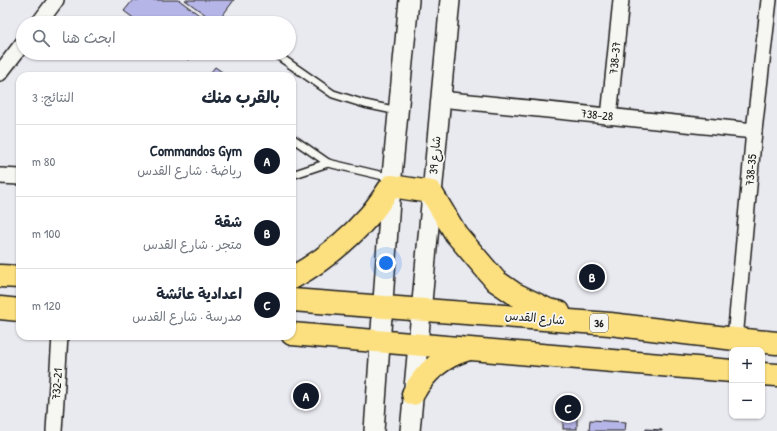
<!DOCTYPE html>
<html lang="ar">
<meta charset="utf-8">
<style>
:root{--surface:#fff;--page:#f2f2f3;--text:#1f2937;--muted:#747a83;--line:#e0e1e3;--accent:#111827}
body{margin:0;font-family:"Patrick Hand","Playpen Sans Arabic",sans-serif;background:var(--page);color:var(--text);direction:rtl}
.controls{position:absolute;right:12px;bottom:12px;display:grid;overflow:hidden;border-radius:8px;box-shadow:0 1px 3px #0004}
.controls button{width:36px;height:36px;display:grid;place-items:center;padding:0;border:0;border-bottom:1px solid var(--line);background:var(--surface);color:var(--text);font:20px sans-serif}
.you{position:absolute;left:386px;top:263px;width:14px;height:14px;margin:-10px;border:3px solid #fff;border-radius:50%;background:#1a73e8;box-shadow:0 0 0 6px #1a73e833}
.badge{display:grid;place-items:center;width:26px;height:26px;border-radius:50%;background:var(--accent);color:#fff;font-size:13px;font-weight:700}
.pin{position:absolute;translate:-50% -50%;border:2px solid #fff;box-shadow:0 1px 4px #0006}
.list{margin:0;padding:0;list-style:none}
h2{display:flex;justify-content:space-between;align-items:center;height:52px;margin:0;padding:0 16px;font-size:17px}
h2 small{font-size:13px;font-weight:400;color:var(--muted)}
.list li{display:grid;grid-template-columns:26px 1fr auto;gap:12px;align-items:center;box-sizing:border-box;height:72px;padding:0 16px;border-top:1px solid var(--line)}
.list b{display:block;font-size:15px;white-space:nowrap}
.list p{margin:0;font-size:13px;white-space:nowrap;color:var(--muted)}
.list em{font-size:13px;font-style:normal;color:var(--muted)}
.icon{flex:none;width:22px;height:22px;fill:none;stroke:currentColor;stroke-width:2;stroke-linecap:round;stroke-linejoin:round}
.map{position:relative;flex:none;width:777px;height:431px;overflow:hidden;direction:ltr}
.search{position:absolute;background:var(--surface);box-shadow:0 1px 3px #0004;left:16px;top:16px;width:280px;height:44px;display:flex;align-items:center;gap:10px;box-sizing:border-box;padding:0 14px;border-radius:22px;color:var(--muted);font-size:15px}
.panel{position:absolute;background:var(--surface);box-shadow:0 1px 3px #0004;left:16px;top:72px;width:280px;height:268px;border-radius:12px;direction:rtl}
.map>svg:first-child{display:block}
.building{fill:#b6b5e7;stroke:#1c1c1c}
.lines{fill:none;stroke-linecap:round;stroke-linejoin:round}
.service-casing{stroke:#1c1c1c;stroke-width:10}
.minor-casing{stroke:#1c1c1c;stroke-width:18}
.tertiary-casing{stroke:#1c1c1c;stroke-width:22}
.primary-casing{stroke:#1c1c1c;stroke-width:25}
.service{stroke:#f6f6f2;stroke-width:7}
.minor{stroke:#f6f6f2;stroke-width:15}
.tertiary{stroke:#f6f6f2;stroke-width:19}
.primary{stroke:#fce080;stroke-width:22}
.labels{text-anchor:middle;stroke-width:3.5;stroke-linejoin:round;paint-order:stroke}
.shield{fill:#f6f6f2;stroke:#5d5d5c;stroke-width:1}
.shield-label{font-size:11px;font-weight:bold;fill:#1c1c1c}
.street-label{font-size:12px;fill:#1c1c1c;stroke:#f6f6f2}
</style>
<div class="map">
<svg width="777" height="431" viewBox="0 0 777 431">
<rect width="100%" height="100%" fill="#e9e9f0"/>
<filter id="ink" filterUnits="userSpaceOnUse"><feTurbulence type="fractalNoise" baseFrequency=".025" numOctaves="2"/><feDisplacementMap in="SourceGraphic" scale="8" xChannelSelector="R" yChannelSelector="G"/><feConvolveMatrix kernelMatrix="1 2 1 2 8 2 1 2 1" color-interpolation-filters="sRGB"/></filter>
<g filter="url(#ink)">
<g class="building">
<polygon points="133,0 179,0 210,23 140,23 124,11"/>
<polygon points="185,0 234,0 217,23"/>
<polygon points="181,53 194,53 189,60"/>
<polygon points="215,67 228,76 208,76"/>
<rect x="563" y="417" width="14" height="12"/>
<polygon points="590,420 626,422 625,431 589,431"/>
<polygon points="646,429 662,430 662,431 646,431"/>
</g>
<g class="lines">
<g class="service-casing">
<g id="service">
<polyline points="274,53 333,94 365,104 398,111"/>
<polyline points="292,138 328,163"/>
<polyline points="292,175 328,163 392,178"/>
</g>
</g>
<g class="minor-casing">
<g id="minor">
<polyline points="39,23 56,0"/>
<polyline points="0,73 23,43"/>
<polyline points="440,99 754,131"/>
<polyline points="609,117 621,0"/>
<polyline points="0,176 20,177"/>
<polyline points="735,339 754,131 769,0"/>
<polyline points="54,431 60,336"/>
</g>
</g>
<g class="tertiary-casing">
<g id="tertiary">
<polyline points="374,431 391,186 409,0"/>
<polyline points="410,431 450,0"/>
</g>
</g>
<g class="primary-casing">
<g id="primary">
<polyline points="0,276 20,277"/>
<path d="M292 278C321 262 347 241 369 216 377 207 384 196 391 186L431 192 456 234 496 281 515 294 548 310 559 312"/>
<polyline points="292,300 610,324 735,339 777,343"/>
<polyline points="0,308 20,310"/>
<polyline points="292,334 732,371"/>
<polyline points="762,374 777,375"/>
<path d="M413 394C425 372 441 357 466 350"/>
</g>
</g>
<use href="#service" class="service"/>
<use href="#minor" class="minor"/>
<use href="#tertiary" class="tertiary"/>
<use href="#primary" class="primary"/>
</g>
</g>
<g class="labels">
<rect class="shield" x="590" y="314" width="18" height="18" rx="3"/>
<g class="shield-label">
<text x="599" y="327">36</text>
</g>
<g class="street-label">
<text transform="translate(615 58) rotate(-84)" y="4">738-37</text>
<text transform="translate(597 115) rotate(6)" y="4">738-28</text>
<text transform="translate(435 155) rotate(-85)" y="4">شارع 39</text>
<text transform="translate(751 170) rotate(-85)" y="4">738-35</text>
<text transform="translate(535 318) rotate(5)" y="4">شارع القدس</text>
<text transform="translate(57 384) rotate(-86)" y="4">732-21</text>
</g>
</g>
</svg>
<div class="controls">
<button>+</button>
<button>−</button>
</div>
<div class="you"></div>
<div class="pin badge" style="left:306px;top:396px">A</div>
<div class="pin badge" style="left:592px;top:277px">B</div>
<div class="pin badge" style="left:568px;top:408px">C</div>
<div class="search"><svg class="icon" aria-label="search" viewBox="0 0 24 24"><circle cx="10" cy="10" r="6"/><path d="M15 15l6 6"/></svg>ابحث هنا</div>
<section class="panel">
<h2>بالقرب منك<small>النتائج: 3</small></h2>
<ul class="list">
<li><span class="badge">A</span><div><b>Commandos Gym</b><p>رياضة · شارع القدس</p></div><em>80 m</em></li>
<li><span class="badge">B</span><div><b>شقة</b><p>متجر · شارع القدس</p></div><em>100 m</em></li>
<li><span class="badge">C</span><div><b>اعدادية عائشة</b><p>مدرسة · شارع القدس</p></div><em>120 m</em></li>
</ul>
</section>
</div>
